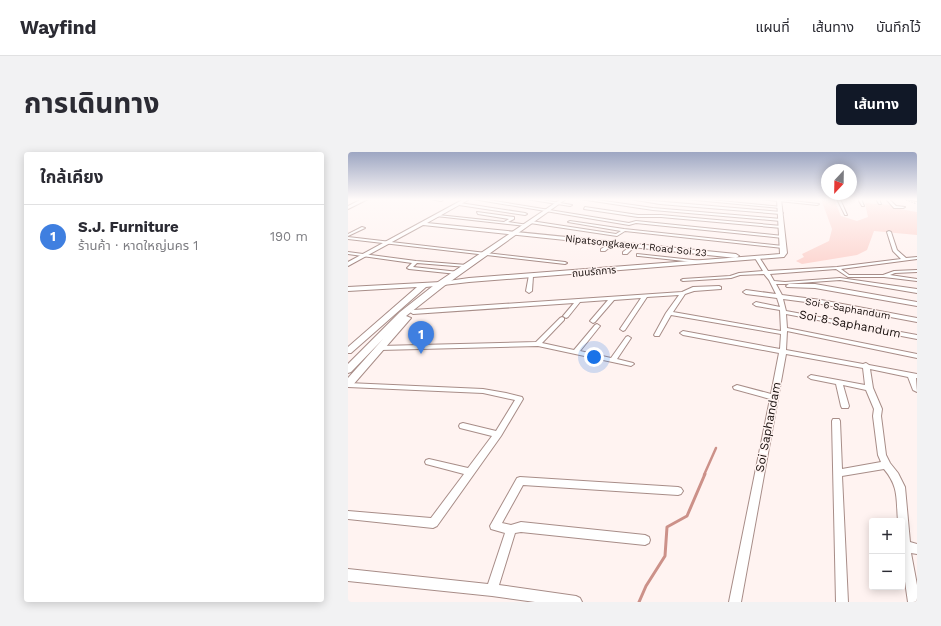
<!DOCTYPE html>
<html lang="th">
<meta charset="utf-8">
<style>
:root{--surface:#fff;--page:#f2f2f3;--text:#2b2b33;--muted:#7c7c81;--line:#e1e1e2;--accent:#111827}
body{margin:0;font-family:"Work Sans","Noto Sans Thai",sans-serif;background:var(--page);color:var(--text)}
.controls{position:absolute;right:12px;bottom:12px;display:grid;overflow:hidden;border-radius:4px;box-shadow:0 2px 10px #0003}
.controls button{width:36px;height:36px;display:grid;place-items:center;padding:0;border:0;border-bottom:1px solid var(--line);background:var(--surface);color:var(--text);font:20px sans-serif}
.compass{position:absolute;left:473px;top:12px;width:36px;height:36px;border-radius:50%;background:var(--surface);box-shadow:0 2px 10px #0003;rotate:202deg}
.you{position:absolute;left:246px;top:205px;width:14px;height:14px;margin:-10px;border:3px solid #fff;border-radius:50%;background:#1a73e8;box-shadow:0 0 0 6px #1a73e833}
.badge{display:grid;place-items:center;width:26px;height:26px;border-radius:50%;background:var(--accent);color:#fff;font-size:13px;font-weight:700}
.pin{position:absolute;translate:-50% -33px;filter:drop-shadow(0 1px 2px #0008)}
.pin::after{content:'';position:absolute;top:21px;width:14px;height:12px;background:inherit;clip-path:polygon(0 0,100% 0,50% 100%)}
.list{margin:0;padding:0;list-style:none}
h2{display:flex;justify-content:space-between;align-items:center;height:52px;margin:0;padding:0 16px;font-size:17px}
h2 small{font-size:13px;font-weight:400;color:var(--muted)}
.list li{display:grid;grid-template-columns:26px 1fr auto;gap:12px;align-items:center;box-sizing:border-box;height:64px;padding:0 16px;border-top:1px solid var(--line)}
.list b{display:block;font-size:15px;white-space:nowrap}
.list p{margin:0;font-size:13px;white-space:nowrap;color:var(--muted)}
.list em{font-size:13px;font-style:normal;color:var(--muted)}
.map{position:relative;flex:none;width:569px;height:450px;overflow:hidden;border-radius:4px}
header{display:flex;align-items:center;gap:24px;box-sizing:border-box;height:56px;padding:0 20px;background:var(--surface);border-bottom:1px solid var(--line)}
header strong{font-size:19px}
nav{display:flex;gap:22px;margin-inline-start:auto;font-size:14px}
.intro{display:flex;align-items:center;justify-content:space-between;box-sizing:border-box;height:96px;padding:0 24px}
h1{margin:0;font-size:28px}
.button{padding:10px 18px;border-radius:4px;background:var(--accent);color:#fff;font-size:14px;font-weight:700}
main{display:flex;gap:24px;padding:0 24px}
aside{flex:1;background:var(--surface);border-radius:4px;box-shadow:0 2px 10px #0003}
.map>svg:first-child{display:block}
.green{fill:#fdd8d3}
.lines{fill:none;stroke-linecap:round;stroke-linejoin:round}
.stream-far1{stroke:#cc9189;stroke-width:2.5}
.stream{stroke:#cc9189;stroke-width:3}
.minor-casing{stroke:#a88d88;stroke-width:2}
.tertiary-casing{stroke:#a88d88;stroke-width:2}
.secondary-casing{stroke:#a88d88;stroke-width:2}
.minor{fill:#fff;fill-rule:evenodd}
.tertiary{fill:#fff;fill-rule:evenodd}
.secondary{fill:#fff;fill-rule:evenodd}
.rail{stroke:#5a504e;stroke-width:1;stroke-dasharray:1 2;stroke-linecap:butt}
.labels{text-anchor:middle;stroke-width:3;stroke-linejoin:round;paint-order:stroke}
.far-street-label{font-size:10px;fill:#180f0d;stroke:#fff3f1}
.street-label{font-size:12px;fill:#180f0d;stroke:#fff3f1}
</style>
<header>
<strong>Wayfind</strong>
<nav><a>แผนที่</a><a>เส้นทาง</a><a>บันทึกไว้</a></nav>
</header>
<div class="intro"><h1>การเดินทาง</h1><a class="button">เส้นทาง</a></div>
<main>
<aside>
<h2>ใกล้เคียง<small></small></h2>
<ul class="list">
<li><span class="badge" style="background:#3f7fe0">1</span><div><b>S.J. Furniture</b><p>ร้านค้า · หาดใหญ่นคร 1</p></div><em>190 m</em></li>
</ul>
</aside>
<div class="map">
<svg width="569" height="450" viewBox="0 0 569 450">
<rect width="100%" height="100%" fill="#fff3f1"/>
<polygon class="green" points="473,47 486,47 493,64 509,69 520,65 517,51 544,53 546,56 569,60 569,83 526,79 519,98 509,103 454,112 448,109 456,105 454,102 481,89 484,77"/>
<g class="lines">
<polyline class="stream-far1" points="356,323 368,296"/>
<polyline class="stream" points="291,450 298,434 317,404 319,375 339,364 357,322"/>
<g class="minor-casing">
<g id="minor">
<polygon points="83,47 94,47 95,48 93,49"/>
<polygon points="125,47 134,47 281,71 288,69 435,84 437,85 435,86 288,71 281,73"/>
<polygon points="178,47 188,47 224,53 222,54"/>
<polygon points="232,47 242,47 305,56 433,67 435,68 433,69 305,58"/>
<polygon points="282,47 433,60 435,61 433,62 312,52"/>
<polygon points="337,47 352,47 434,55 432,56"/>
<polygon points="411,47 426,47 471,52 469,53"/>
<polygon points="489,47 492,47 499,63 497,63"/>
<polygon points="510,47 513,47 516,54 514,54"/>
<polygon points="528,47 531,47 533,52 531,52"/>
<polygon points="538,47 541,47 548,54 557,55 555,56 546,56"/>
<polygon points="112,51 177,61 179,62 177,63 111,53"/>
<polygon points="237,55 290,63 313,63 434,74 436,75 434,76 313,65 290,65 236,57"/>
<polygon points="129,60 166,65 166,67 160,70 180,73 178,74 88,64 90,63 156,70 161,67 130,62"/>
<polygon points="183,69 268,82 273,79 220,70 222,69 276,77 435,94 437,95 435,96 277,79 269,84 182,71 182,69"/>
<polygon points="14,75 17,76 0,84 0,82"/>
<path d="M541 79 543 80 549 98 558 106 569 105V107L493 117 501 123H535L546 119 569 118V120L547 121 542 123 569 127V129L536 125H500L488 117 422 122 426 129 437 130 492 126 569 137V141L492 128 437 132H428L434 143 473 148 569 166V170L473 152 435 147 438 159 569 183V187L438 162 439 176 569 202V206L439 179 438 198 515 212 518 211 521 213 569 222V226H568L569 240 565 238 560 225 522 217 525 236 534 257 533 264 538 303 542 311 550 321 557 335 562 390 569 392V402L563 401 569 433V450H560L554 409V369H550C548 346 551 335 536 317L494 324 500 450H488L484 269 485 267H491L492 269 494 317 533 310 530 303 525 264 526 257 518 238 495 233 501 254 500 256H494L493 254 488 232 463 227 460 225 463 223 517 233 515 216 438 202 393 450H381L422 247 386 237 385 235 389 233 423 242 431 201 335 183 332 181 335 179 432 197 433 182 323 163 311 184H307L306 183 318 161 331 143 299 145 277 178 275 179 272 177 293 146 266 148 247 170 245 171 242 169 260 148 232 150 220 165 218 166 215 164 226 151 65 162 62 160 65 158 334 140 345 135 371 134 373 135V137L346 139 337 142 325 160 433 179 432 158 408 154 405 152 408 150 432 155 429 146 398 142 395 140 398 138 428 142 421 128 416 122 392 123 383 126 335 129 333 128 335 127 382 124 391 121 415 119 407 106 409 105H411L420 119 489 115 553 107 545 99 539 80Z"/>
<polygon points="0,85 217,110 219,111 217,112 0,87"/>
<polygon points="264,90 267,91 257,99 253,99 253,97"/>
<polygon points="285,92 288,93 279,102 275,102 275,100"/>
<polygon points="0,100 68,109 119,113 121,114 119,115 69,111 65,115 111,120 111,122 109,122 61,117 59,116 64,111 0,102"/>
<polygon points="289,102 354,109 356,110 354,111 291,104 289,104"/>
<polygon points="181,123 185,124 184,139 181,141 178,139"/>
<polygon points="441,132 467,132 569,150 569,154 467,136 439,135 438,134"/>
<polygon points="214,165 216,166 216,168 194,191 226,198 247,173 249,172 252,174 232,199 263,206 278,185 280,184 283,186 269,207 285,211 286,212 283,214 190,194 32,198 29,196 32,194 188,190 212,166"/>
<polygon points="0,231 135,237 158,241 174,245 175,247 153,284 89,374 85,376 0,367 0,359 83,366 116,322 78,312 77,310 78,308 81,307 120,316 144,284 112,276 111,274 112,272 115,271 148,279 167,248 135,241 0,235"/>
<polygon points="172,325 330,335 333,336 335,339 333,342 330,343 175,333 154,371 163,373 173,370 297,383 301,385 302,388 301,391 297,393 173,380 167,381 151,433 228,444 232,446 234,450 187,450 144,444 0,429 0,417 140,432 157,381 143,377 142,374 169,326"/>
</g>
</g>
<g class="tertiary-casing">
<g id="tertiary">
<polygon points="14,47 20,47 0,57 0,54"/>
<polygon points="116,47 122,47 79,71 388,102 391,104 388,106 75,73 0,114 0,110"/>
<polygon points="429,47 433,47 439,101 436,105 121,130 78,135 3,201 0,201 0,195 69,135 0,139 0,135 93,130 121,126 432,102"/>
<polygon points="557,47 569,47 569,49"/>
</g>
</g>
<g class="secondary-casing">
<polygon id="secondary" points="213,47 218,47 96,134 58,164 63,166 4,234 0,235 0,226 35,187 3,220 0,221 0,212 52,160 90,130"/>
</g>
<use href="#minor" class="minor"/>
<use href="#tertiary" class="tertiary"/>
<use href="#secondary" class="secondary"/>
<polyline class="rail" points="555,47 569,52"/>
</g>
<linearGradient id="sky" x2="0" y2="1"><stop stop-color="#9da6c2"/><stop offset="0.43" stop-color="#fffaf9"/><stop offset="1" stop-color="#fffaf9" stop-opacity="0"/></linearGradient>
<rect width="569" height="110" fill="url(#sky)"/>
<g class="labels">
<g class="far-street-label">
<text transform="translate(288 93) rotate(6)" y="4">Nipatsongkaew 1 Road Soi 23</text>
<text transform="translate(246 119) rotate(-5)" y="4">ถนนรัถการ</text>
<text transform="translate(500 156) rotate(10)" y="4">Soi 6 Saphandum</text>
</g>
<g class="street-label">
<text transform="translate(502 172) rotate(11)" y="4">Soi 8 Saphandum</text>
<text transform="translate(420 275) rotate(-79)" y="4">Soi Saphandam</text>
</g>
</g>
</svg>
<div class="controls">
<button>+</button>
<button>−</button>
</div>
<svg class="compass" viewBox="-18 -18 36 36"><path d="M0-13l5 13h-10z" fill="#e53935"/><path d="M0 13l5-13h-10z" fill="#7c7c81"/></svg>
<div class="you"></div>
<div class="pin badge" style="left:73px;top:202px;background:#3f7fe0">1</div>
</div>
</main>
